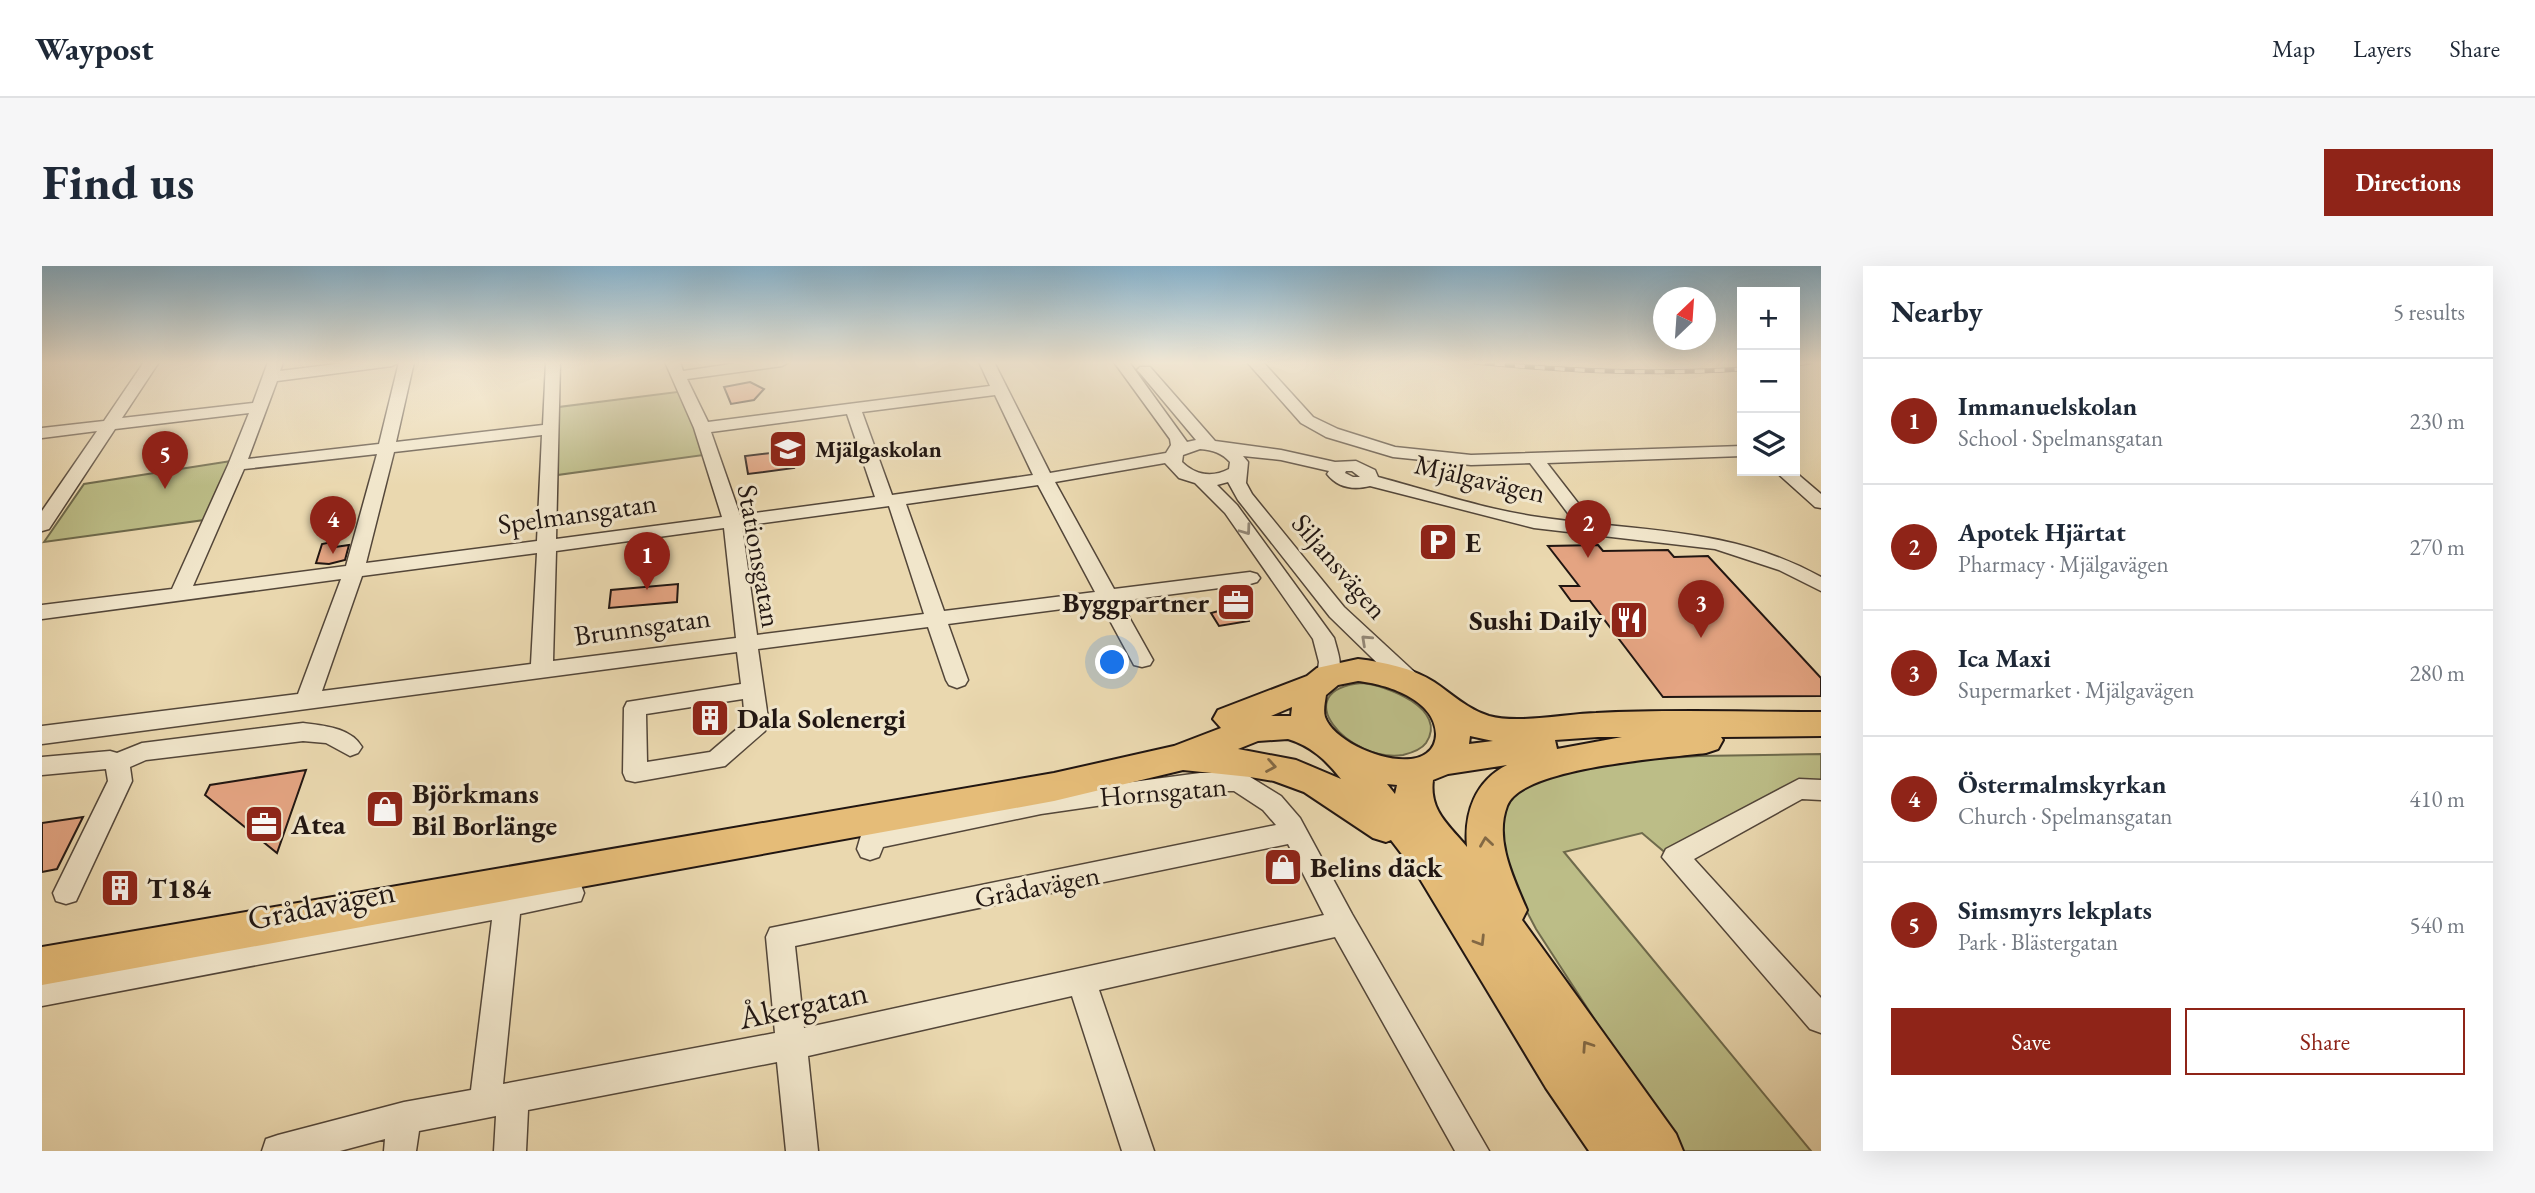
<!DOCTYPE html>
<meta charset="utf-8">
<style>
:root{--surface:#fff;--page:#f6f6f7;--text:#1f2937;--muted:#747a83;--line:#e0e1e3;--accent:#8f2418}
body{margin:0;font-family:"EB Garamond",serif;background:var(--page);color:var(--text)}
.controls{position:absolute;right:21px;top:21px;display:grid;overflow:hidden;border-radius:0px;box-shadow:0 7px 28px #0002}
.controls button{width:63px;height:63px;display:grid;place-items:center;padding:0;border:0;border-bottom:2px solid var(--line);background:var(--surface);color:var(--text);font:35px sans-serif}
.compass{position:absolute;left:1611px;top:21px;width:63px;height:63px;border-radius:50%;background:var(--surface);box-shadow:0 7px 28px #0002;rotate:25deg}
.you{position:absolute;left:1071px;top:397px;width:24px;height:24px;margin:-18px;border:5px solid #fff;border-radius:50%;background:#1a73e8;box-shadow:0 0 0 10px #1a73e833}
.badge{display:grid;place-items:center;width:46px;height:46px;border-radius:50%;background:var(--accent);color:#fff;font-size:23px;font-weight:700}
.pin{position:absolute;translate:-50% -58px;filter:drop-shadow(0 2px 4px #0008)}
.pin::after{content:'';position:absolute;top:37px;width:24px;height:21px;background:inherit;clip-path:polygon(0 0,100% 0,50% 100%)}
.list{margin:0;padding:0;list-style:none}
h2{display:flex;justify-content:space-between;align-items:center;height:91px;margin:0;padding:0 28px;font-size:30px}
h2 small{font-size:23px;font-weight:400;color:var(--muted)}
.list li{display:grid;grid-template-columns:46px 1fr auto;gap:21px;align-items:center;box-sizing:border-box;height:126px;padding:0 28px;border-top:2px solid var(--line)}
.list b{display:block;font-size:26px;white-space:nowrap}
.list p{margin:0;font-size:23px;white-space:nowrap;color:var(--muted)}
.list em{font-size:23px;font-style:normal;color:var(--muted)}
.actions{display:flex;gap:14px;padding:21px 28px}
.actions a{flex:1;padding:16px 0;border:2px solid var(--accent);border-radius:0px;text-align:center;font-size:24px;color:var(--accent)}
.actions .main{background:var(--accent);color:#fff}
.icon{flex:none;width:38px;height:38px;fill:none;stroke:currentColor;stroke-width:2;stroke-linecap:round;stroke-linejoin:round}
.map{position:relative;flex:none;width:1779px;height:885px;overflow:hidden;border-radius:0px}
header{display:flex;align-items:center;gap:42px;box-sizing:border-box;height:98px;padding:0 35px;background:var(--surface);border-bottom:2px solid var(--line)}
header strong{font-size:33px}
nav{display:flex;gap:38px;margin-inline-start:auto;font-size:24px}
.intro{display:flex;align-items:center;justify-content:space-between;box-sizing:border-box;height:168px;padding:0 42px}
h1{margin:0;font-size:49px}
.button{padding:18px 32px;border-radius:0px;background:var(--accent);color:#fff;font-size:24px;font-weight:700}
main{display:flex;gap:42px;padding:0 42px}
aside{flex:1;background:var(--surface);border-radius:0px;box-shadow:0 7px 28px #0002}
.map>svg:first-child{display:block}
.green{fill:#bcbd87;stroke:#6e6a4c;stroke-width:2}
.building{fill:#e4a482;stroke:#211612;stroke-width:2}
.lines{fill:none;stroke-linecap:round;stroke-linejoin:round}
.minor-casing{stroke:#534639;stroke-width:3}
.highway-casing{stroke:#211612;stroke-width:4}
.minor{fill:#f1e6cb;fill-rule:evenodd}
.highway{fill:#e5bc78;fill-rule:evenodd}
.rail-casing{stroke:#211612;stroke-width:5}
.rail{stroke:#f1e6cb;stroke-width:3.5;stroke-dasharray:10;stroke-linecap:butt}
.oneway{stroke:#938878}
.oneway2{stroke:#836945}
.labels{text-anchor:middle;stroke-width:6;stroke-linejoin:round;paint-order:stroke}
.far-poi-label{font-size:23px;font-weight:bold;fill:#211612;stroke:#f1e6cb;text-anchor:start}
.street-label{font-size:28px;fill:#211612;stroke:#f1e6cb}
.poi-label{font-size:28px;font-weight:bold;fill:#211612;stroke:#f1e6cb;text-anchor:start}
.near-street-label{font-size:33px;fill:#211612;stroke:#f1e6cb}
</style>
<header>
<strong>Waypost</strong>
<nav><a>Map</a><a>Layers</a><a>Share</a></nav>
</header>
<div class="intro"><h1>Find us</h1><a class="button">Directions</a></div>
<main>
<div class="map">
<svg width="1779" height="885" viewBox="0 0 1779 885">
<rect width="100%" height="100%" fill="#ead8af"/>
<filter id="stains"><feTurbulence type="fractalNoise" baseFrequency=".00286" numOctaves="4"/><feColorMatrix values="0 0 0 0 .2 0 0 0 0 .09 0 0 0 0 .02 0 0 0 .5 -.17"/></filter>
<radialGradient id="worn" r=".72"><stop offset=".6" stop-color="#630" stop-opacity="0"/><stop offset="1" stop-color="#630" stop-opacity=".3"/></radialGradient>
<g class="green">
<polygon points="643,125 669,188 508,210 509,142"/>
<polygon points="189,195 162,254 2,276 42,218"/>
<path d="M1320 417C1344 419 1407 443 1384 477 1379 484 1369 487 1361 489 1306 497 1243 424 1320 417Z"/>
<polygon points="1779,488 1779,520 1626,589 1600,567 1522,586 1769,885 1638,885 1494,663 1471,619 1455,549 1471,524 1495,512 1567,496 1657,490"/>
</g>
<g class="building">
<polygon points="708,116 722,123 712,134 689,138 682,121"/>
<polygon points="747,185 752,202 706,208 703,190"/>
<polygon points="295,275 293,281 307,279 303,294 287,298 274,297 280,278"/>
<polygon points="1556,279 1561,285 1626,284 1632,291 1666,290 1779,412 1779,430 1621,431 1548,335 1529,335 1518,320 1537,320 1506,280"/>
<polygon points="636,318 635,336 567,342 569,324"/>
<polygon points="1202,324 1207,355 1177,360 1169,347 1184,343 1182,328"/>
<polygon points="681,439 683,464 656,468 654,443"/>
<polygon points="264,504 235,587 163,529 168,519"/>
<polygon points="41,551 15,603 0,606 0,557"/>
</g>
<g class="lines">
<g class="minor-casing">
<g id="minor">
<path d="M102 96H117L80 152 211 137 226 96H241L238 105 310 96H357L350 100 235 115 206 193 337 178 357 96H372L354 176 501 159 504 96H518L514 273 680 251 652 162 623 96H638L641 105 703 96H747L740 100 645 113 666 156 948 120 937 96H952L1008 207 1124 187 1129 179 1128 173 1072 96H1087L1145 176 1154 174 1098 107 1095 104 1098 101H1108L1173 175 1239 184 1293 196 1314 195 1333 204 1336 211C1389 225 1441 243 1496 251 1597 266 1686 260 1779 311V325L1737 304 1673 283 1492 262 1328 220C1312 224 1296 222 1285 208L1287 205 1239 194 1201 190 1206 196 1204 217 1210 228 1302 341 1380 413 1383 419 1380 425 1372 427 1364 425 1288 351 1196 234 1186 216 1175 219 1195 239 1292 372C1296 387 1302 401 1294 415L1286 418 1278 415 1275 410 1277 396 1271 373 1183 247 1153 217 1137 212 1123 197 1013 216 1072 323 1208 306 1215 308 1218 312 1215 316 1208 318 1078 335 1111 394 1108 399 1100 401 1092 399 1059 338 906 358 926 414 923 419 915 422 907 419 904 414 886 361 716 383 727 459 723 465 683 500 593 516 584 514 581 507 582 442 585 436 699 418 695 386 0 478V460L256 428 299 313 0 353V339L130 323 186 199 207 147 73 163 7 263 0 265V245L55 165 0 172V162L62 155ZM953 129 991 209 850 229 820 146ZM805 148 833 231 698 249 669 166ZM500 169 495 275 324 297 352 186ZM1158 183C1171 184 1180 187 1188 196L1187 203C1170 212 1153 209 1140 196L1141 189ZM335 188 304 300 151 320 202 203ZM1304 205H1310L1318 211H1311L1303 207ZM996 219 1053 326 902 345 864 238ZM847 240 882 348 715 369 700 260ZM682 262 694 372 511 395 514 285ZM495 287 489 398 280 425 320 310ZM701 433 703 456 668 486 605 496 604 448Z"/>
<polygon points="1205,96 1221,96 1271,151 1296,163 1353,181 1429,189 1700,180 1700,190 1505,197 1543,246 1534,251 1528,250 1488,197 1429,199 1351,191 1284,171 1259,157"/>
<polygon points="1733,205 1752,205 1779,228 1779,242 1773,241"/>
<path d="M261 457C282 460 308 461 320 481L316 487 308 490 284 477 261 475 104 494 88 501 90 515 34 635 24 638 14 635 11 627 66 515 64 503 0 509V491L68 485 75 487 100 477Z"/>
<path d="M1158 507H1196L1205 509 1239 530 1258 552 1310 648 1447 885H1413L1293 671 1057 724 1112 885H1080L1030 730 766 790 776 885H744L735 796 486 844 484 885H452L454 850 377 865 374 885H342L343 873 298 885H220L224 873 236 869 362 836 429 824 450 654 0 740V714L529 616 539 619 542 627 539 635 478 648 461 818 733 767 724 671 728 662 1234 559 1221 544 1192 525H1158L999 548 841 581 837 591 828 594 819 591 815 583 820 566 999 528ZM1246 578 1282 649 762 762 753 680Z"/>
<polygon points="1757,513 1779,514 1779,534 1760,533 1652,593 1779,732 1779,767 1768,763 1620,591 1624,583"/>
</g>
</g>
<g class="highway-casing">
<path id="highway" d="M1316 393C1342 396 1370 402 1392 416 1410 428 1425 443 1447 450 1476 458 1522 448 1554 447 1628 443 1704 446 1779 446V470L1679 471 1681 474 1676 483 1664 487C1625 492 1479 501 1465 540 1452 574 1472 613 1485 644L1480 654 1634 868 1641 885H1547L1504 822 1375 608 1349 574 1344 576 1331 572 1262 526 1232 515 1208 511 1141 504 1012 535 0 719V681L1012 507 1132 480 1179 462 1171 453 1176 444 1265 410 1275 402ZM1316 415C1344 418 1393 433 1394 468 1394 475 1391 483 1385 487 1361 506 1293 479 1283 451 1281 444 1283 436 1284 429L1296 419ZM1250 441 1249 450H1229ZM1428 470 1451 475 1427 478ZM1556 471H1580L1515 483 1513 474ZM1246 473C1269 480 1284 494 1299 513L1254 494 1196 483 1216 475ZM1465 499C1433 515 1422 547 1425 581 1407 559 1387 545 1391 514L1406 508ZM1345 518 1355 519 1353 528Z"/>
</g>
<use href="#minor" class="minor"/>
<use href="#highway" class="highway"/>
<g class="rail-casing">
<g id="rail">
<path d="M1433 96C1522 105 1610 109 1700 103"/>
<polyline points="1753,98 1769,96"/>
</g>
</g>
<use href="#rail" class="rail"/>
</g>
<defs><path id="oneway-chevron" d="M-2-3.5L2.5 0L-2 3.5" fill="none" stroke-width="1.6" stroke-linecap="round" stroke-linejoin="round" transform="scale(1.75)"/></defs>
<g class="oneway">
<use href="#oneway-chevron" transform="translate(1204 264) rotate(54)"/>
<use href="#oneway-chevron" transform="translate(1324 374) rotate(-137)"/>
</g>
<g class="oneway2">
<use href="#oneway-chevron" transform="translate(1229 500) rotate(10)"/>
<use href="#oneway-chevron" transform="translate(1444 576) rotate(-98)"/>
<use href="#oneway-chevron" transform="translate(1438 675) rotate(58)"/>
<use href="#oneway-chevron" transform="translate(1545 780) rotate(-124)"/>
</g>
<linearGradient id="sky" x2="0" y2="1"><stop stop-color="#88b6d2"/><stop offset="0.44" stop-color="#f6eddb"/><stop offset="1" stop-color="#f6eddb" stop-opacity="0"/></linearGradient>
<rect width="1779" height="220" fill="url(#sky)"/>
<defs>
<g id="school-square" transform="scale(2.0125)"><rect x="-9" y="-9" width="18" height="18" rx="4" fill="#8f2418" stroke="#f1e6cb"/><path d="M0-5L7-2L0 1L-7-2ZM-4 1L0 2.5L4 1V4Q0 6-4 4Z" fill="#fff"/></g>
<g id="parking-square" transform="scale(2.0125)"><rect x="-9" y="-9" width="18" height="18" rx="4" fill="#8f2418" stroke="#f1e6cb"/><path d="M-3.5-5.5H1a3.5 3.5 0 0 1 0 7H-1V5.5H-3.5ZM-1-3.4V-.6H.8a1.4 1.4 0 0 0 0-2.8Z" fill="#fff"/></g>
<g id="office-square" transform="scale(2.0125)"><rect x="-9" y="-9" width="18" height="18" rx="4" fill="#8f2418" stroke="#f1e6cb"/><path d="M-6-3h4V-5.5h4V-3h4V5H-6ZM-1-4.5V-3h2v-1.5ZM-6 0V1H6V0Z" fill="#fff"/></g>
<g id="restaurant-square" transform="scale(2.0125)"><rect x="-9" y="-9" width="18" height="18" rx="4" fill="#8f2418" stroke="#f1e6cb"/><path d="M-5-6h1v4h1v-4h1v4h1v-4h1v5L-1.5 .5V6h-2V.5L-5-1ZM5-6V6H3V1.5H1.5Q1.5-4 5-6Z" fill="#fff"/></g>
<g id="building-square" transform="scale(2.0125)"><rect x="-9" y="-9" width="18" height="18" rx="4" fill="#8f2418" stroke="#f1e6cb"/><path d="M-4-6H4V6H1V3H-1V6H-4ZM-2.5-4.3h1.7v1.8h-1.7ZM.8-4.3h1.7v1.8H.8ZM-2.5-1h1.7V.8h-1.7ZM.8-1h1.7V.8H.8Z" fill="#fff"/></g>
<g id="shop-square" transform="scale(2.0125)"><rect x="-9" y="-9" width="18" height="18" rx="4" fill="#8f2418" stroke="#f1e6cb"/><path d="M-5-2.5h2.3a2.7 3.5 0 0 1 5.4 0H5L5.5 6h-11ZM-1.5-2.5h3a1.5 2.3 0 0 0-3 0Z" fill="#fff"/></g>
</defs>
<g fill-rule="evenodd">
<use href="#school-square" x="746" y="183"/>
<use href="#parking-square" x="1396" y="276"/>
<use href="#office-square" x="1194" y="336"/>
<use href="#restaurant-square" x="1587" y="354"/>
<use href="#building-square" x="668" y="452"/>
<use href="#shop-square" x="343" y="543"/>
<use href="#office-square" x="222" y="558"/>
<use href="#shop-square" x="1241" y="601"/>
<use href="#building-square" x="78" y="622"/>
</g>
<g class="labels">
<g class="far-poi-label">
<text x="773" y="191">Mjälgaskolan</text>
</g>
<g class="street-label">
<text transform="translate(1438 212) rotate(13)" y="10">Mjälgavägen</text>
<text transform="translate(535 247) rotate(-8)" y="10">Spelmansgatan</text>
<text transform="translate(718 290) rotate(80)" y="10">Stationsgatan</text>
<text transform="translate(1298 300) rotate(49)" y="10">Siljansvägen</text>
<text transform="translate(600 360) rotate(-8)" y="10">Brunnsgatan</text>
<text transform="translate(1121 525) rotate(-5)" y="10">Hornsgatan</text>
<text transform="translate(995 620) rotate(-11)" y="10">Grådavägen</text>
</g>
<g class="poi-label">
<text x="1423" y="286">E</text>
<text x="1167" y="346" text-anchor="end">Byggpartner</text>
<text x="1560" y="364" text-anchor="end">Sushi Daily</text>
<text x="695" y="462">Dala Solenergi</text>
<text x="370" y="537">Björkmans<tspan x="370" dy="32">Bil Borlänge</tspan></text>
<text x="249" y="568">Atea</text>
<text x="1268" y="611">Belins däck</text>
<text x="105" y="632">T184</text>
</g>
<g class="near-street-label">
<text transform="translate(279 638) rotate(-11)" y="12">Grådavägen</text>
<text transform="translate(761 738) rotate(-12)" y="12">Åkergatan</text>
</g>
</g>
<rect width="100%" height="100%" filter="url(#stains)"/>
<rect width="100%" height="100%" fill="url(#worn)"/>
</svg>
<div class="controls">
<button>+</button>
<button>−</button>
<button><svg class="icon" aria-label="layers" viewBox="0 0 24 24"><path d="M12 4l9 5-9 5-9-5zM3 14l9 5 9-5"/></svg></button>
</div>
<svg class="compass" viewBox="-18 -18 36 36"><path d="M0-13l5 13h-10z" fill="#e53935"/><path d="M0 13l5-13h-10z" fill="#747a83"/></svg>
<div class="you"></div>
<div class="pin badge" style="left:605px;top:324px">1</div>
<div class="pin badge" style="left:1546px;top:292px">2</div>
<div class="pin badge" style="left:1659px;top:372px">3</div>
<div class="pin badge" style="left:291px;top:288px">4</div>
<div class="pin badge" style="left:123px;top:223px">5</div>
</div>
<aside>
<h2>Nearby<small>5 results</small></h2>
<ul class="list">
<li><span class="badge">1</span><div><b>Immanuelskolan</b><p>School · Spelmansgatan</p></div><em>230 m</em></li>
<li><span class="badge">2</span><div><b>Apotek Hjärtat</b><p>Pharmacy · Mjälgavägen</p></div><em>270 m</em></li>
<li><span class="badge">3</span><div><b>Ica Maxi</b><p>Supermarket · Mjälgavägen</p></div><em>280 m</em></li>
<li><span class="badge">4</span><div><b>Östermalmskyrkan</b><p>Church · Spelmansgatan</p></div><em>410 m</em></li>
<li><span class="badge">5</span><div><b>Simsmyrs lekplats</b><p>Park · Blästergatan</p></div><em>540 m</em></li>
</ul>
<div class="actions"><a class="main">Save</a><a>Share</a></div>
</aside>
</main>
